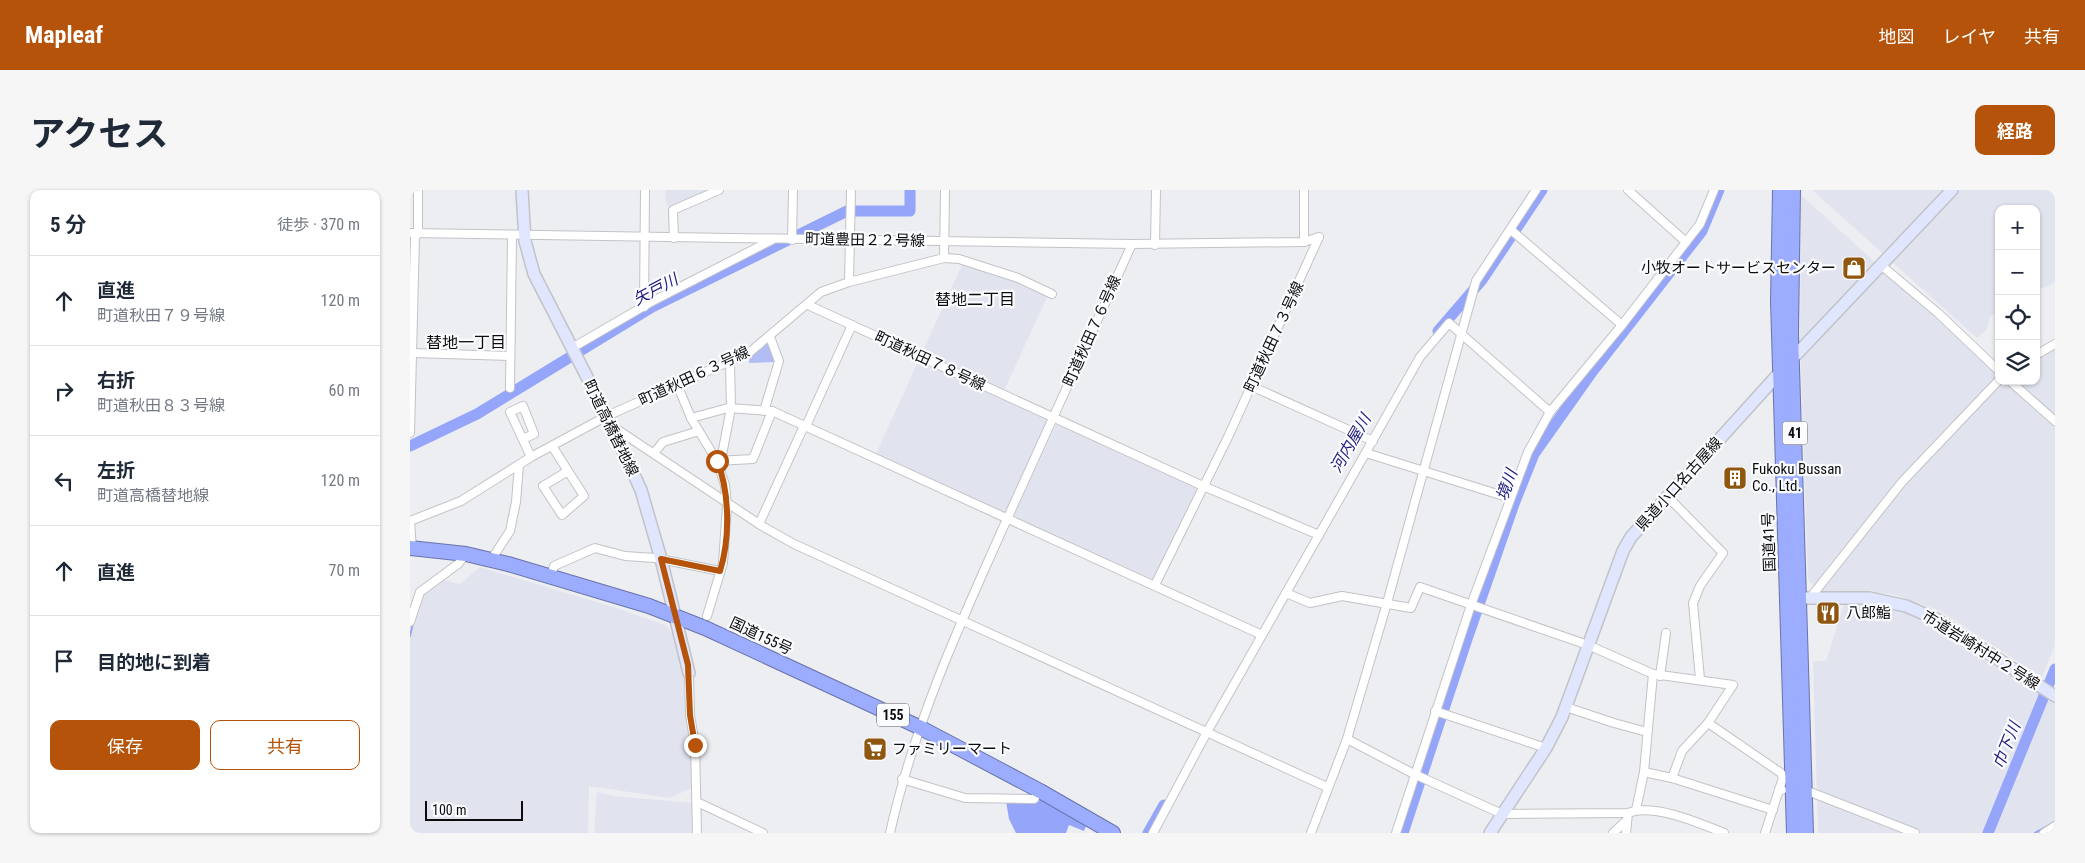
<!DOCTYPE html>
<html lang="ja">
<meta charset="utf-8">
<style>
:root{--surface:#fff;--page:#f6f6f7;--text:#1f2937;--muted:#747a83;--line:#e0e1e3;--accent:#b45309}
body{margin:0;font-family:"Roboto Condensed","Noto Sans JP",sans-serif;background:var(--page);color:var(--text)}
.controls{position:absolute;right:15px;top:15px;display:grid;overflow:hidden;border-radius:10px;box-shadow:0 1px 4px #0004}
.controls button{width:45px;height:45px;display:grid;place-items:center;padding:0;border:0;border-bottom:1px solid var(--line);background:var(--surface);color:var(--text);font:25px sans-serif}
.scale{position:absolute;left:15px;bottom:12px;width:98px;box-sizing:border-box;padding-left:5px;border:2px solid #0c0c0d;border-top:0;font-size:14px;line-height:18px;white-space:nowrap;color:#0c0c0d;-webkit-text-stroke:4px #fbfcff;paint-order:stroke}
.stop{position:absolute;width:15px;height:15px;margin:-11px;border:4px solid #b45309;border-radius:50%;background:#fff}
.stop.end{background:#b45309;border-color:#fff;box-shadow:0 1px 5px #0008}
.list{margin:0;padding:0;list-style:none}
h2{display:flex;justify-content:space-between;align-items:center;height:65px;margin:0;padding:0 20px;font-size:21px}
h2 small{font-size:16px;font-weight:400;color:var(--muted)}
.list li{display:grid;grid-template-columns:32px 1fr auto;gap:15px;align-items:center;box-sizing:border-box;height:90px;padding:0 20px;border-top:1px solid var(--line)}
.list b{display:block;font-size:19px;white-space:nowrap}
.list p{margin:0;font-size:16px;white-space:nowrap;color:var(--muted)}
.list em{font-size:16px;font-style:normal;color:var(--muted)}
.actions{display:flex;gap:10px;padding:15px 20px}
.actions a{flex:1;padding:11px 0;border:1px solid var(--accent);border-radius:10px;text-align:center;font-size:18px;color:var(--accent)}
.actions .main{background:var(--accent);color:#fff}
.icon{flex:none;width:28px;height:28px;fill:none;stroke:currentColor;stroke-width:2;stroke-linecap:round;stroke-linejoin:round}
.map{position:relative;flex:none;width:1645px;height:643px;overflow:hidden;border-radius:10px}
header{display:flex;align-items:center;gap:30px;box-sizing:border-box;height:70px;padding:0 25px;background:var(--accent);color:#fff}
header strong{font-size:24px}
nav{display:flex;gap:28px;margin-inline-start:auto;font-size:18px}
.intro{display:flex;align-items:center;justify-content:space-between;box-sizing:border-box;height:120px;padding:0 30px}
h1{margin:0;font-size:35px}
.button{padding:12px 22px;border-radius:10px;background:var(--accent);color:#fff;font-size:18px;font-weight:700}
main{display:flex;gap:30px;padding:0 30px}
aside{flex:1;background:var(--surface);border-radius:10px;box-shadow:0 1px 4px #0004}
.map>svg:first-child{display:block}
.built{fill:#e1e4ef}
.green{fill:#b1bdf3}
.forest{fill:#94a5fa}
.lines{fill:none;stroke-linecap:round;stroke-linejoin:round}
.stream{stroke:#94a5fa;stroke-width:2}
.river{stroke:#94a5fa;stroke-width:11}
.street-casing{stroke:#c2c3c7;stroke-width:10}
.secondary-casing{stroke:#c2c3c7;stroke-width:14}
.highway-casing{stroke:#6a74aa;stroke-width:16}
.street{stroke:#fff;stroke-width:8}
.secondary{stroke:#e1e6ff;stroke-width:11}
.highway{stroke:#9cacfe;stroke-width:14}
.route{stroke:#b45309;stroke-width:6}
.labels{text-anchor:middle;stroke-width:4.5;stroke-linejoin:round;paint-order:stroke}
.shield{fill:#fbfcff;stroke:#545456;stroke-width:1}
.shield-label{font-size:14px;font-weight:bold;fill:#0c0c0d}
.street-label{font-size:15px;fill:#0c0c0d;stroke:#fbfcff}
.poi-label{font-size:15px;fill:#0c0c0d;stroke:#fbfcff;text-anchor:start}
.water-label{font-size:16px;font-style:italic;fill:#22207f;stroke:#fbfcff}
.neighbourhood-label{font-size:16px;fill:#0c0c0d;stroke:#fbfcff}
</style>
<header>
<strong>Mapleaf</strong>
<nav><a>地図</a><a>レイヤ</a><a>共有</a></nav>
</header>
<div class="intro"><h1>アクセス</h1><a class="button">経路</a></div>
<main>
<aside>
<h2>5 分<small>徒歩 · 370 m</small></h2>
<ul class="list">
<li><svg class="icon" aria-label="ahead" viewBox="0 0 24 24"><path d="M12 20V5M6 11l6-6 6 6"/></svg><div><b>直進</b><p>町道秋田７９号線</p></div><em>120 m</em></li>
<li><svg class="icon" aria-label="right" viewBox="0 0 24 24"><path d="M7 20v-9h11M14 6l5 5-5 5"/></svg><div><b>右折</b><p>町道秋田８３号線</p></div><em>60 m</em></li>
<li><svg class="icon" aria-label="left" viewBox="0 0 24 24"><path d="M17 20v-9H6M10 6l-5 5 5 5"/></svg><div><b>左折</b><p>町道高橋替地線</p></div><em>120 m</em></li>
<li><svg class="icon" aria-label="ahead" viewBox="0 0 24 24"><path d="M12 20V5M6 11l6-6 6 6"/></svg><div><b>直進</b></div><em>70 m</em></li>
<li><svg class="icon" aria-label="arrive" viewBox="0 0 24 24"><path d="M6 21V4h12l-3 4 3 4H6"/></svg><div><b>目的地に到着</b></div></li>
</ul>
<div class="actions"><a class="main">保存</a><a>共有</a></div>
</aside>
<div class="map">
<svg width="1645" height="643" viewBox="0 0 1645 643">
<rect width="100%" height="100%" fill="#edeef2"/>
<g class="built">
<polygon points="256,0 304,0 260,20 255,10"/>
<polygon points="1402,0 1645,0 1645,91 1641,95 1626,100 1626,19 1589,19 1589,120 1580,127 1577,139 1567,148"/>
<polygon points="1391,5 1588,184 1589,191 1626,191 1626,169 1645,158 1645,455 1632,487 1530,421 1483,404 1409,401 1398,390 1390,149"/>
<polygon points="553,73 600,88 638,105 592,205 640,227 596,325 465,266"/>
<polygon points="648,231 791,297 747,391 604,326"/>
<polygon points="70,377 206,418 255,435 267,448 274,488 276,522 281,556 281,598 260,608 179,596 178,643 0,643 0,444 6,416 13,403 30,389 50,394"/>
<polygon points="1452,414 1471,414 1498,419 1531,435 1645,513 1645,643 1408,643 1403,471 1416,471 1434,415"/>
<polygon points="187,602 203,606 282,613 284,643 184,643"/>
</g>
<polygon class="green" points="356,152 360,153 365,172 339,173 340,164"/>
<polygon class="forest" points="621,600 678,631 674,641 659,635 656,643 606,643 599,629 596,611 611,610"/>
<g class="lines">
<g class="stream">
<polyline points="0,446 3,433"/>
<polyline points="1625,643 1645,632"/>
</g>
<g class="river">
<polyline points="1028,141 1072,90 1132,0"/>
<polyline points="0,256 67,224 242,117 437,21 500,21 500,0"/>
<polyline points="738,643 754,615"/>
<polyline points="993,643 1056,452 1104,314 1124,264 1182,182 1292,41 1309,0"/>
<polyline points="1578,643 1645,479"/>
</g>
<g class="street-casing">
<g id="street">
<polyline points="1218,0 1276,52"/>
<polyline points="1101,40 1212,135"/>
<polyline points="0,43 722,54 894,52 909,47"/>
<polyline points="264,48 263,20 309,0"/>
<polyline points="382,50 383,0"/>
<polyline points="894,52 894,0"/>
<polyline points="745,55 746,0"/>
<polyline points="534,68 549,69 608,88 642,104"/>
<polyline points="1472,76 1528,123 1589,181"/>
<polyline points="439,92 441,0"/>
<polyline points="398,115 793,296 909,345"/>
<polyline points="234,117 235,0"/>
<polyline points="162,158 241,112 362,50"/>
<polyline points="3,163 100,166"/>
<polyline points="1626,165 1645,154"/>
<polyline points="1600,191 1645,231"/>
<polyline points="267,194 281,228 307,271 315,295 317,316 313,373 297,426"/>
<polyline points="841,196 963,251"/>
<polyline points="100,198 102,46"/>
<polyline points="354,221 369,171 360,147"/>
<polyline points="281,228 318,218 362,221 852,445"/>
<polyline points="396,236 442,135"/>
<polyline points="202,239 208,240 352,336 384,354 917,597"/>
<polyline points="0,243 5,47 8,43 8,0"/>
<polyline points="113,249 124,244 113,216 100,222 121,267"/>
<polyline points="142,256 174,306 152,325 133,296 158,281"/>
<polyline points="244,263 253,252 289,241"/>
<polyline points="956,263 1100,308"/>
<polyline points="311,270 321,218 320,172"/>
<polyline points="307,271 343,269 362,221"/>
<polyline points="1257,306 1313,363 1290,396 1283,413 1290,489"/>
<polyline points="0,331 51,311 121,267 197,226 340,162 411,102 439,92 534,68 535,0"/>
<polyline points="0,332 2,358"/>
<polyline points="349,334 394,236"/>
<polyline points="81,370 100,341 106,312 109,275"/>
<polyline points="141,386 144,376 185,358 215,366 245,368 310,381"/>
<polyline points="745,395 818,247 909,47"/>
<polyline points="876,403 900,413 932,406 1001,418 1010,397 1178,455 1243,484 1323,495 1298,533 1272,561 1262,588"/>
<polyline points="1400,408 1492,292 1589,190"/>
<polyline points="0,432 10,402 48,374 56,364"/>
<polyline points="279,483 280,525 285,555 287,643"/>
<polyline points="1250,486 1256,443"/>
<polyline points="1156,517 1204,533 1237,542"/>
<polyline points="1025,521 1136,558"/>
<polyline points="1298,533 1371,583 1373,588 1369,600"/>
<path d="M937 549 1004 584 1092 624 1218 623C1244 613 1289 633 1314 643"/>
<polyline points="1234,582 1262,588 1363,620"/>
<polyline points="492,589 555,608 624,609 630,601"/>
<polyline points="1395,600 1505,643"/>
<polyline points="287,612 353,643"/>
<polyline points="1226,620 1234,582 1243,484"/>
<path d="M480 643C504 535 548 438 593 338 636 243 679 149 722 54"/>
<polyline points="743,643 797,542 1010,167 1039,133 1140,222"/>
<polyline points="901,643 937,549 977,413 1066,91 1126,0"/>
<polyline points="986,643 1061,415 1118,262 1140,222 1212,135 1290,34 1304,0"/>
<polyline points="1203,643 1217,630"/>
<polyline points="1216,643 1218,623"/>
<polyline points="1355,643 1369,600 1372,600"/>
<polyline points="1634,643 1645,636"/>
</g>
</g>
<g class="secondary-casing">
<g id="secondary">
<polyline points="112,0 115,51 124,84 197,226 231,300 251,369 279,483"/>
<polyline points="1382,408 1459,408 1496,416 1528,430 1645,506"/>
<polyline points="1080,643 1136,558 1152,527 1213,361 1221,347 1382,169 1542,0"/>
</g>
</g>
<g class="highway-casing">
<g id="highway">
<polyline points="1370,0 1368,111 1384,643"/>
<polyline points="1383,0 1381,144 1396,643"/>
<polyline points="0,358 56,364 98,374 239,416 295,438 509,537 630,601 703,643"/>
</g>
</g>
<use href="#street" class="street"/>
<use href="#secondary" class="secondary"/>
<use href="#highway" class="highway"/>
</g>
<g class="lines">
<path class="route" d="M285 555 280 525 278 475 251 369 310 381C320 349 320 302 307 271"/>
</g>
<defs>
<g id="shop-square" transform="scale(1.25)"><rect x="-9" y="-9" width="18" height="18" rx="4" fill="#8f5610" stroke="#fbfcff"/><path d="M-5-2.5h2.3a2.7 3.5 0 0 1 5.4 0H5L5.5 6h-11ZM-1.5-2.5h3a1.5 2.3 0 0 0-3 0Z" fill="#fff"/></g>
<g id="building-square" transform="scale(1.25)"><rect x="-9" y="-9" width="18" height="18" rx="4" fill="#8f5610" stroke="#fbfcff"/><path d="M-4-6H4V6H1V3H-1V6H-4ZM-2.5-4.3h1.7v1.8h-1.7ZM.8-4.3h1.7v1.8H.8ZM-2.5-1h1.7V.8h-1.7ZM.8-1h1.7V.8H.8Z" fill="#fff"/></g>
<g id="restaurant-square" transform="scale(1.25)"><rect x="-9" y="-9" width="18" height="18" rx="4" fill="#8f5610" stroke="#fbfcff"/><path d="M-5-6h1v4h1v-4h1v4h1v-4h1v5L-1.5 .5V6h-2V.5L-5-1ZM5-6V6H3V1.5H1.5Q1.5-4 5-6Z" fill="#fff"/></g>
<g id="supermarket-square" transform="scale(1.25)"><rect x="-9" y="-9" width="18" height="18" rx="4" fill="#8f5610" stroke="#fbfcff"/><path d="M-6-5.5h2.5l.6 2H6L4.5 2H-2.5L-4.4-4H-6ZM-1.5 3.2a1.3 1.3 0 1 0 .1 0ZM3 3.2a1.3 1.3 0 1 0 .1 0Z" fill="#fff"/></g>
</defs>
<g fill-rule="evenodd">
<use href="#shop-square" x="1444" y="78"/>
<use href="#building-square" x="1325" y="288"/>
<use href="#restaurant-square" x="1418" y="423"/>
<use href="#supermarket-square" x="465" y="559"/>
</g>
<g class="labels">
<g class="shield">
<rect x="1372.5" y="231.5" width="25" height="23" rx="4"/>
<rect x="467" y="513.5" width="32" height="23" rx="4"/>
</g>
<g class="shield-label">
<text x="1385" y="248">41</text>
<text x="483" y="530">155</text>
</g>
<g class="street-label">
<text transform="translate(455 50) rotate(1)" y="5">町道豊田２２号線</text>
<text transform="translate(682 141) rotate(-66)" y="5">町道秋田７６号線</text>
<text transform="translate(864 147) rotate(-65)" y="5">町道秋田７３号線</text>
<text transform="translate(520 171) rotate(25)" y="5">町道秋田７８号線</text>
<text transform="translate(284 186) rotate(-25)" y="5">町道秋田６３号線</text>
<text transform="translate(201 238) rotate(64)" y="5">町道高橋替地線</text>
<text transform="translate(1269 294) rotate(-48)" y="5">県道小口名古屋線</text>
<text transform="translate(1359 352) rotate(-92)" y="5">国道41号</text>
<text transform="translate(351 446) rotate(25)" y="5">国道155号</text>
<text transform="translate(1571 460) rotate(32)" y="5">市道岩崎村中２号線</text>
</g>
<g class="poi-label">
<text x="1426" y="83" text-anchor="end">小牧オートサービスセンター</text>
<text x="1342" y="284">Fukoku Bussan<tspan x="1342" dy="17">Co., Ltd.</tspan></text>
<text x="1436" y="428">八郎鮨</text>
<text x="482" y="564">ファミリーマート</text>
</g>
<g class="water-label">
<text transform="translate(245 99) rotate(-28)" y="6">矢戸川</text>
<text transform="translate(940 253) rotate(-60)" y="6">河内屋川</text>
<text transform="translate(1096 295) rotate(-70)" y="6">境川</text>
<text transform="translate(1596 555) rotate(-68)" y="6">巾下川</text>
</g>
<g class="neighbourhood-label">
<text x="565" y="115">替地二丁目</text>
<text x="56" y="158">替地一丁目</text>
</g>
</g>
</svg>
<div class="controls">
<button>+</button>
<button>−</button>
<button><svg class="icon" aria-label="locate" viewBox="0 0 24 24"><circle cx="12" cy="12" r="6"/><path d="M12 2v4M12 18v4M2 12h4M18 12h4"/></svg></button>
<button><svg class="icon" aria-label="layers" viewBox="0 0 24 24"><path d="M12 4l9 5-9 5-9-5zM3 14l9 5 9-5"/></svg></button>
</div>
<div class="scale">100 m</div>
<div class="stop" style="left:307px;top:271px"></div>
<div class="stop end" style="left:285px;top:555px"></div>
</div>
</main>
